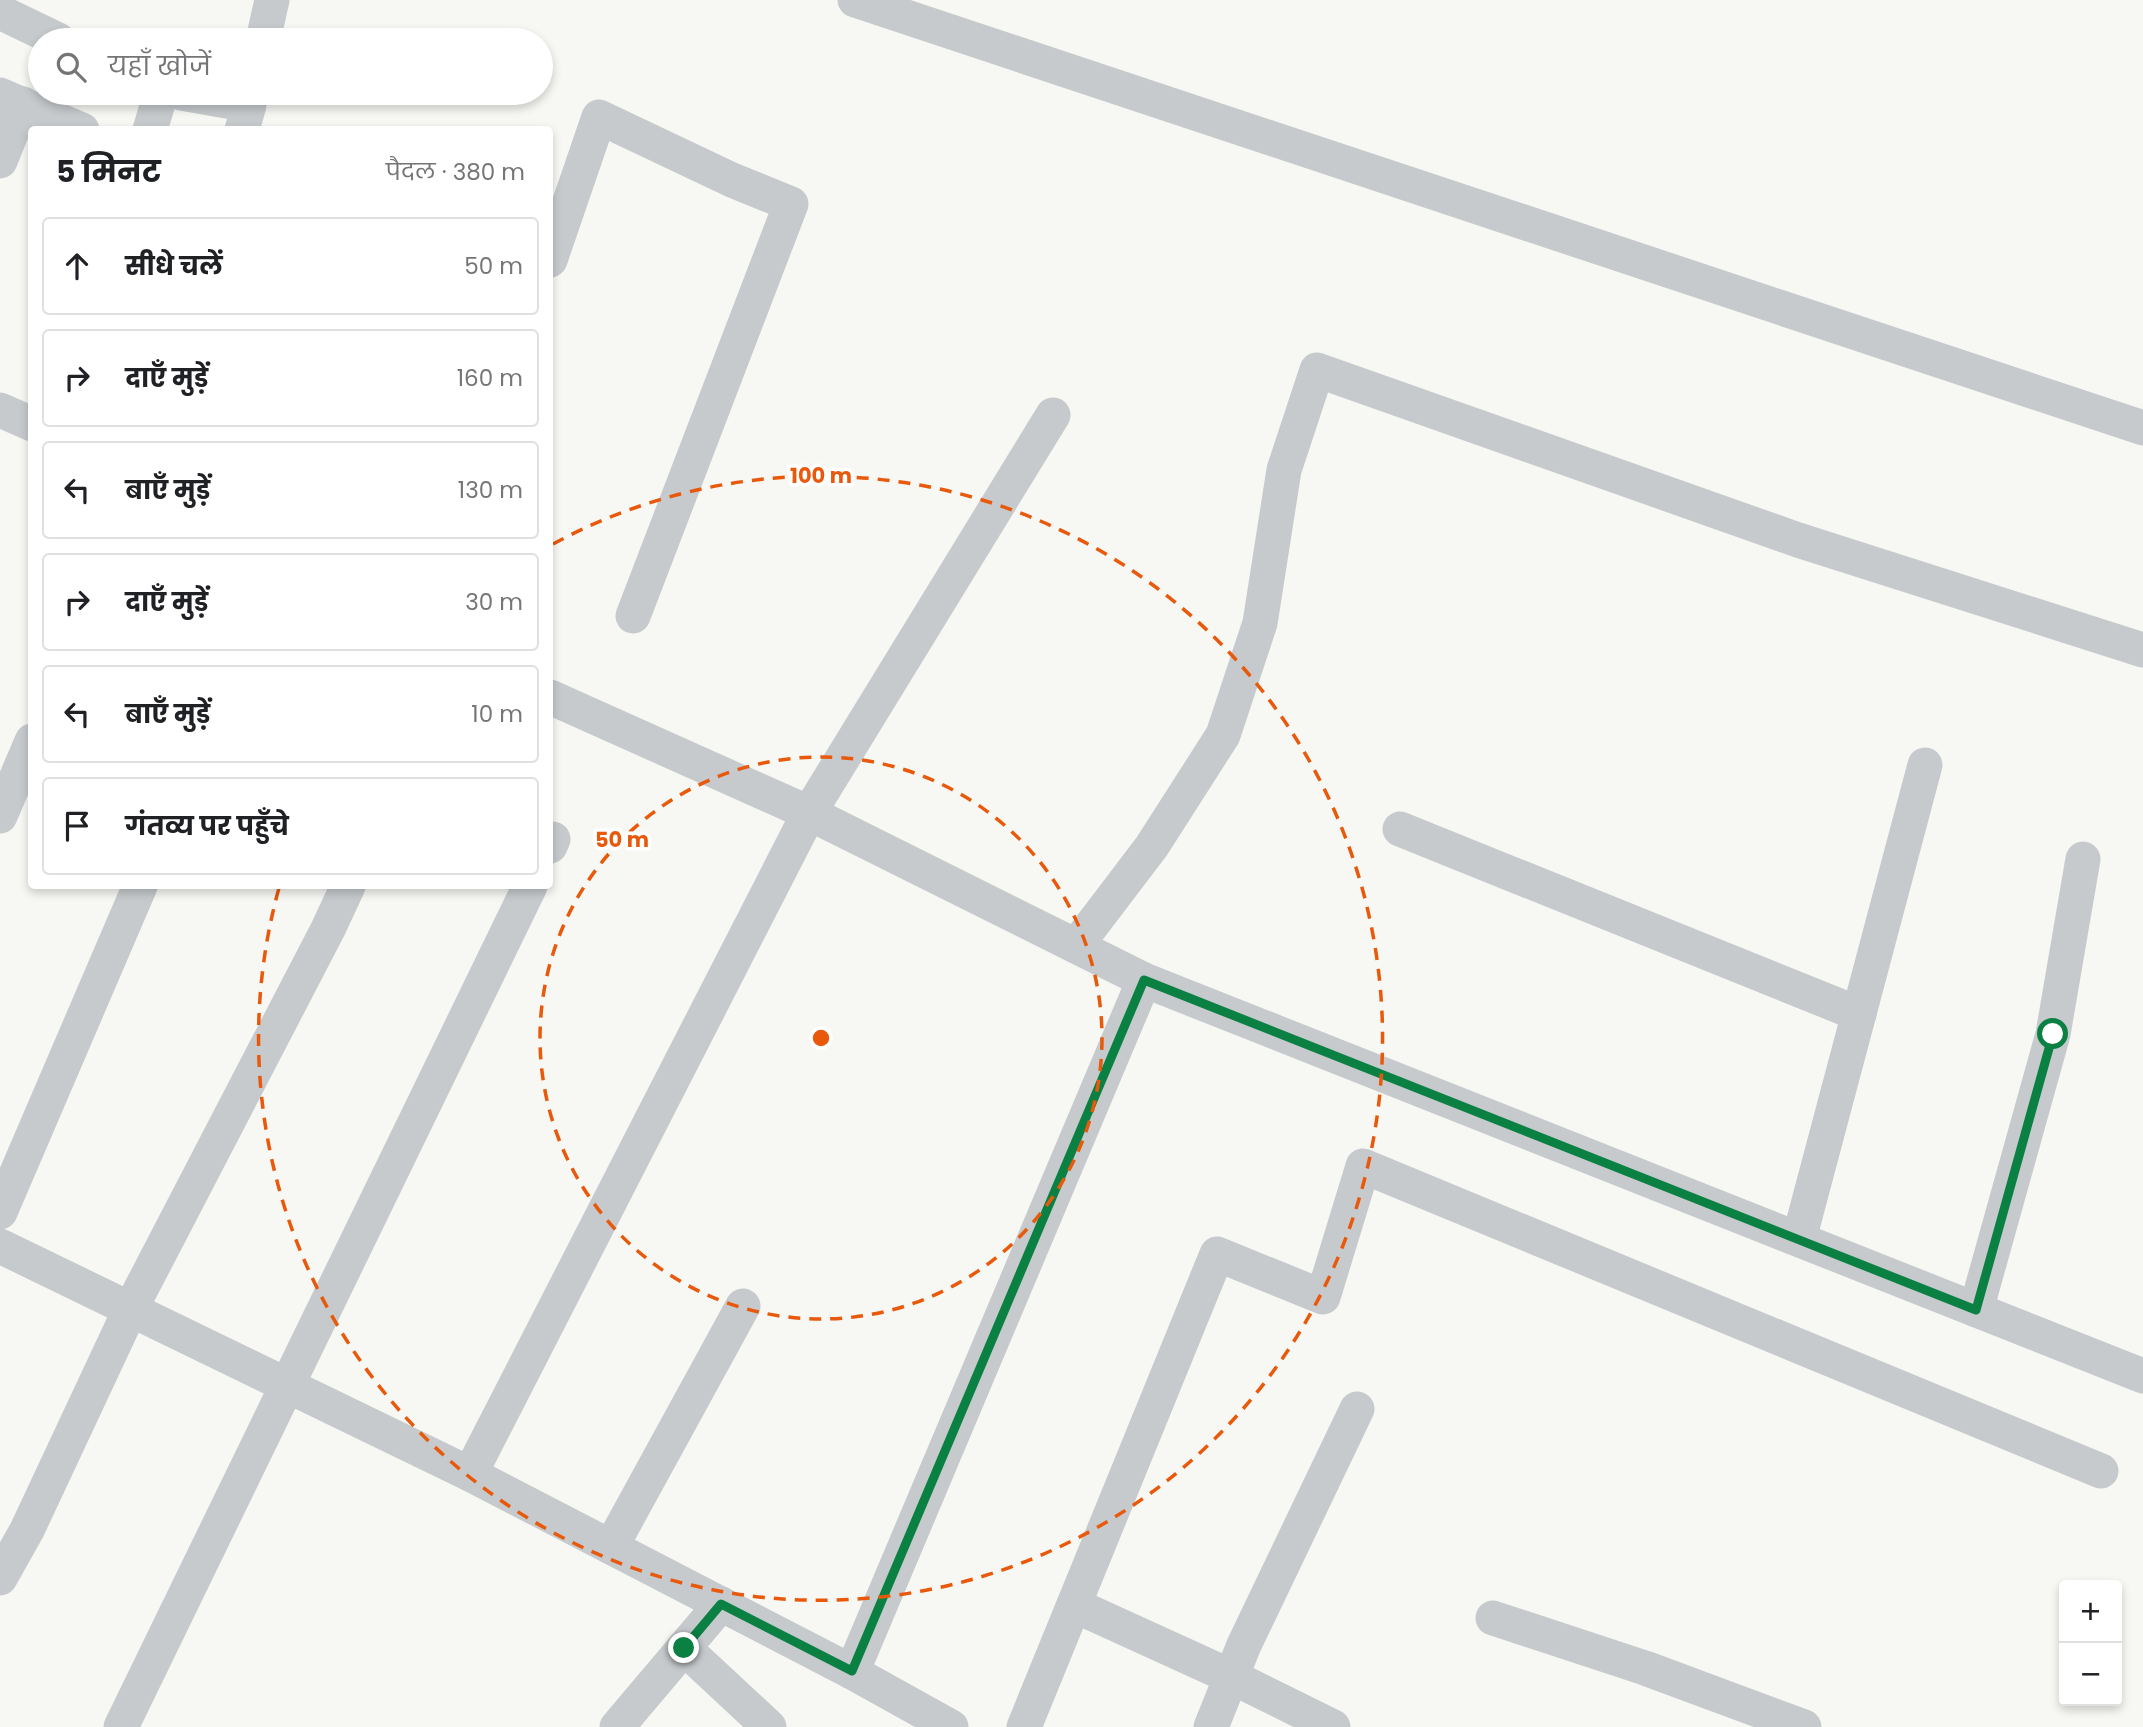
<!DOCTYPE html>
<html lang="hi">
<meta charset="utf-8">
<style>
:root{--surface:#fff;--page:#f2f2f2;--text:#202124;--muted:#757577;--line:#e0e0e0}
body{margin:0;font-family:Poppins,"Noto Sans Devanagari",sans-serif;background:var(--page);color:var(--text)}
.controls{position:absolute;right:21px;bottom:21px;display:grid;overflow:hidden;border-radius:7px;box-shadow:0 4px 10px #0003}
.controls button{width:63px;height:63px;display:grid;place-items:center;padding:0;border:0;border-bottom:2px solid var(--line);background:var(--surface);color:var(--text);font:35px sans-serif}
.stop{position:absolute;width:21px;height:21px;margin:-16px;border:5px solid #0b8043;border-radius:50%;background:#fff}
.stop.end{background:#0b8043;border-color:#fff;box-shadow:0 2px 7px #0008}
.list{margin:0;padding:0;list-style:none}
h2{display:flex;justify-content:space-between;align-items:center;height:91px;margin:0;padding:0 28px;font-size:30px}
h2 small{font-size:23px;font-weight:400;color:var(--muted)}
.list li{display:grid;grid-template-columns:46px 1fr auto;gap:21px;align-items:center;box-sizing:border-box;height:98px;margin:0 14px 14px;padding:0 14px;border:2px solid var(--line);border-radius:7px}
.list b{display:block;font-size:26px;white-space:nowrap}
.list em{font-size:23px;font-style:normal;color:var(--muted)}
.icon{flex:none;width:38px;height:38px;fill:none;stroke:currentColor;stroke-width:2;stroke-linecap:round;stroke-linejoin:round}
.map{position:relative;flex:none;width:2143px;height:1727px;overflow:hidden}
.search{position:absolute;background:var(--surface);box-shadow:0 4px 10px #0003;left:28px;top:28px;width:525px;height:77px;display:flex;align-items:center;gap:18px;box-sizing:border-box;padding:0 24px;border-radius:38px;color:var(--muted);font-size:26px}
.panel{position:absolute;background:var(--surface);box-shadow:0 4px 10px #0003;left:28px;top:126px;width:525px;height:763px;border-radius:7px}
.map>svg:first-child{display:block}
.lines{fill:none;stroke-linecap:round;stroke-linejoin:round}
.street{stroke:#c6cacd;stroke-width:35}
.route{stroke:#0b8043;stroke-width:9}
.ring{fill:none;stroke:#e8590c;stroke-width:3.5;stroke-dasharray:12 9}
.centre{fill:#e8590c;stroke:#fff;stroke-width:3.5}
.ring-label{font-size:21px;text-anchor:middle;font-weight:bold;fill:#e8590c;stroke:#fff;stroke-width:7;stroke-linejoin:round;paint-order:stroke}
</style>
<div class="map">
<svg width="2143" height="1727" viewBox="0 0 2143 1727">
<rect width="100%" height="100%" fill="#f7f7f3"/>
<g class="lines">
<g class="street">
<polyline points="855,0 2143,428"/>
<polyline points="0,12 58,40"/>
<polyline points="263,40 272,0"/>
<polyline points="181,93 249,105 242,130"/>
<polyline points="0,95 82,130"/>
<polyline points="150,130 161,93"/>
<polyline points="0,161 23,104"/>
<polyline points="550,260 599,117 732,180 791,204 633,616"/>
<polyline points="0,410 32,424"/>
<polyline points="550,697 809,813 1144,980 2143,1376"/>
<polyline points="0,816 32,741"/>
<polyline points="1400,829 1859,1014"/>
<polyline points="550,846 553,839"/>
<polyline points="1076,946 1152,846 1223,735 1260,623 1284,470 1317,370 1798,540 2143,650"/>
<polyline points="0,1212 140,886"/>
<polyline points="1799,1239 1925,765"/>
<polyline points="0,1246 470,1474 852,1672 1144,980"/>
<polyline points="1976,1310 2053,1034 2083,859"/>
<polyline points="470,1474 809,813 1053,415"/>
<polyline points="611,1547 743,1306"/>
<polyline points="0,1578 27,1530 130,1310 328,929 348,886"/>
<polyline points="1074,1605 1232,1677 1333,1727"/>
<polyline points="1493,1618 1645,1668 1804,1727"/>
<polyline points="684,1648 769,1727"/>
<polyline points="852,1672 951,1727"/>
<polyline points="121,1727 530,886"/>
<polyline points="617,1727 721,1604"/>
<polyline points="1024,1727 1217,1254 1323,1297 1363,1166 2101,1471"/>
<polyline points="1211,1727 1244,1645 1357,1409"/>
</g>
</g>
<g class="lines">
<polyline class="route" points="684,1648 721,1604 852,1671 1144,980 1976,1310 2053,1034"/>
</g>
<g class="ring">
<circle cx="821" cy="1038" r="281"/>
<path d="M553 544A562 562 0 1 1 279 888"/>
</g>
<circle cx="821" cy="1038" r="10" class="centre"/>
<g class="ring-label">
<text x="821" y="483">100 m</text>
<text x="622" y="847">50 m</text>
</g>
</svg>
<div class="controls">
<button>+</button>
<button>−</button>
</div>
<div class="stop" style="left:2053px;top:1034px"></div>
<div class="stop end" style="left:684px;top:1648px"></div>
<div class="search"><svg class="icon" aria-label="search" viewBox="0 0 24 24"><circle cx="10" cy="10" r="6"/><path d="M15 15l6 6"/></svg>यहाँ खोजें</div>
<section class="panel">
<h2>5 मिनट<small>पैदल · 380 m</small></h2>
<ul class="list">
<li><svg class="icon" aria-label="ahead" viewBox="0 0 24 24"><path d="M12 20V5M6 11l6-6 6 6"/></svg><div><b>सीधे चलें</b></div><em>50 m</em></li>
<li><svg class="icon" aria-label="right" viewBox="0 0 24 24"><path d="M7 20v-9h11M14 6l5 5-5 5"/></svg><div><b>दाएँ मुड़ें</b></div><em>160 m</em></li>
<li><svg class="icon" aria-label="left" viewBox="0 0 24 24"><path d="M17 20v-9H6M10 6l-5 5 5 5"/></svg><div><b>बाएँ मुड़ें</b></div><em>130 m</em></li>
<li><svg class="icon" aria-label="right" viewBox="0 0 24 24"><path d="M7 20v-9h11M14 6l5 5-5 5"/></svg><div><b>दाएँ मुड़ें</b></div><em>30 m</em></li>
<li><svg class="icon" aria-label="left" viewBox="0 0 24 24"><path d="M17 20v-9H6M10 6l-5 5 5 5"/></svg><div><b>बाएँ मुड़ें</b></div><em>10 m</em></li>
<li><svg class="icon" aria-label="arrive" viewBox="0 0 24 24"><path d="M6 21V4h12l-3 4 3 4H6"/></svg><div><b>गंतव्य पर पहुँचे</b></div></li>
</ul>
</section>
</div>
